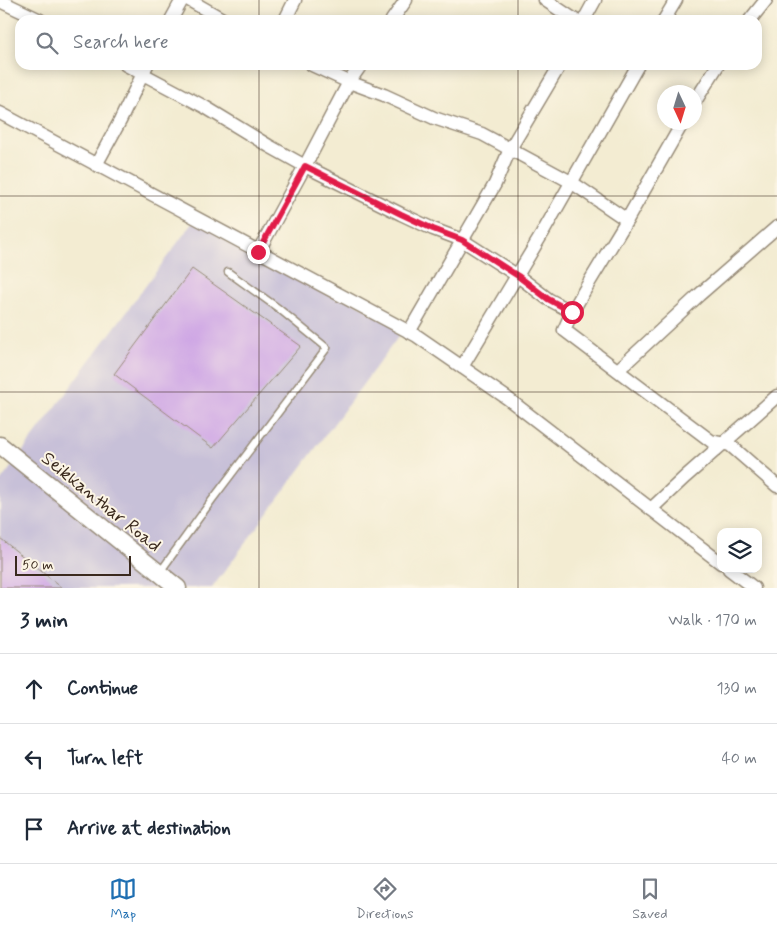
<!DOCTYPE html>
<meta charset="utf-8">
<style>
:root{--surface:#fff;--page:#f2f2f3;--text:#1f2937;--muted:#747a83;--line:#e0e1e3;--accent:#1f6fb2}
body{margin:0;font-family:Mynerve,sans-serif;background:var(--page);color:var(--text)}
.controls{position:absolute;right:15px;bottom:15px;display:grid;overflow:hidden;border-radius:10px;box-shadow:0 2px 12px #0003}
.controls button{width:45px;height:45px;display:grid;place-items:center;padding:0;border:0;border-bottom:1px solid var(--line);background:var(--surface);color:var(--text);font:25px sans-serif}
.compass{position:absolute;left:657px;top:85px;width:45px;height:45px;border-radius:50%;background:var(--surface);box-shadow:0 2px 12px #0003;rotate:176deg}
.scale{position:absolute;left:15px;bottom:12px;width:116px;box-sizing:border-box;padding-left:5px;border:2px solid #3b2a1e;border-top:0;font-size:14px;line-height:18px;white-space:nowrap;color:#3b2a1e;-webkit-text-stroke:4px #fcf5e5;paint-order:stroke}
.stop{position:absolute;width:15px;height:15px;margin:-11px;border:4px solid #e11d48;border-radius:50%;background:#fff}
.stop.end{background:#e11d48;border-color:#fff;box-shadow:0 1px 5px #0008}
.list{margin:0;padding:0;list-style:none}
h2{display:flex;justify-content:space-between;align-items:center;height:65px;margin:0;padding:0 20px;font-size:21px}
h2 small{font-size:16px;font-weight:400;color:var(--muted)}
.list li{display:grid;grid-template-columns:32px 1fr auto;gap:15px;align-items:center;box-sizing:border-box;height:70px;padding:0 20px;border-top:1px solid var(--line)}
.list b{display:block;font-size:19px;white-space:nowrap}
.list em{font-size:16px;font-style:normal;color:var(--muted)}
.icon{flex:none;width:28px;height:28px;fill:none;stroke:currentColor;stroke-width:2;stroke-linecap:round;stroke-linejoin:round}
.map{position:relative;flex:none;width:777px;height:588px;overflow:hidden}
.search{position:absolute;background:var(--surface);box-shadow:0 2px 12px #0003;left:15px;right:15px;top:15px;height:55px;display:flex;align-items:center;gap:12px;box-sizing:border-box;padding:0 18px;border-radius:15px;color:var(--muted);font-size:19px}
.sheet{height:275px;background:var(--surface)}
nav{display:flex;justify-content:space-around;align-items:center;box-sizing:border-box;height:70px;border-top:1px solid var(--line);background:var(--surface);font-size:14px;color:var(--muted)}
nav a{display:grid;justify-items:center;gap:2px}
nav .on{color:var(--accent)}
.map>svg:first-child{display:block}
.industrial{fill:#c7c0d8}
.building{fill:#cfa7e5}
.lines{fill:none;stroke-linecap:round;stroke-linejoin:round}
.service-casing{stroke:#978b78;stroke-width:9}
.minor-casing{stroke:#978b78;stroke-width:15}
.tertiary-casing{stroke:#978b78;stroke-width:19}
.service{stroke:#fff;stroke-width:6}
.minor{stroke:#fff;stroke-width:12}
.tertiary{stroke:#fff;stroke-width:16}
.route{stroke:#e11d48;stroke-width:6}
.grid{fill:none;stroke:#3b2a1e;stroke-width:1;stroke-opacity:0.55}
.labels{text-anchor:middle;stroke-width:4;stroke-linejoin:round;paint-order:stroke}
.street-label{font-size:19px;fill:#3b2a1e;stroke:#fcf5e5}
</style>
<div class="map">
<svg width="777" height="588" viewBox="0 0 777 588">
<rect width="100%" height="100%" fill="#fcf5e5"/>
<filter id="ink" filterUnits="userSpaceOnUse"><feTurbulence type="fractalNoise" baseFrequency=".02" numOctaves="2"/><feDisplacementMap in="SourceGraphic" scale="10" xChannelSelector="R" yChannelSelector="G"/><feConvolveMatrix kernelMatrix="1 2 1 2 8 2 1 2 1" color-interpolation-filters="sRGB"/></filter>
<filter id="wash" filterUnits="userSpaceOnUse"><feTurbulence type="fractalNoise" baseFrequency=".0096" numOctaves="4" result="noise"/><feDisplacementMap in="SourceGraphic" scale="20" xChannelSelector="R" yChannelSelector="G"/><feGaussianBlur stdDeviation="1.12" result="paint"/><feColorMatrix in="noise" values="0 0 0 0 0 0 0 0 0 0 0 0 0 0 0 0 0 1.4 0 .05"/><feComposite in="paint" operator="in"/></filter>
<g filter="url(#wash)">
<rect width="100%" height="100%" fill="#f3ecd2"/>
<polygon class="industrial" points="196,218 404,329 212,588 0,588 0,482"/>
<g id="blocks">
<g class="building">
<polygon points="192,269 301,346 213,448 114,374"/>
<polygon points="0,538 62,588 0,588"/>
</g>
</g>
</g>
<g filter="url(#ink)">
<use href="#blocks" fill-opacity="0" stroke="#978b78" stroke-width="1"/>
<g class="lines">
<g class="service-casing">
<polyline id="service" points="160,572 212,500 327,348 278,308 228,272"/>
</g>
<g class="minor-casing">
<g id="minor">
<polyline points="189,0 224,20"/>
<polyline points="545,0 575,20"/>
<polyline points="0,1 40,20"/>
<polyline points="171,20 182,0"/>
<polyline points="285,20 295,0"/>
<polyline points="392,20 406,0"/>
<polyline points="584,20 595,0"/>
<polyline points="664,20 676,0"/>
<polyline points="750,20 766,0"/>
<polyline points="126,65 205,107 269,146 305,166 401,214 433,229 462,240 518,276 548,299 572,312 564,330 711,441 730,445 777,486"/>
<polyline points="312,65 349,82 384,95 434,118 482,134 571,182 627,220"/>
<polyline points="694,103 718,65"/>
<polyline points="0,113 417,336 507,398 721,563"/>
<polyline points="96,165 120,121 147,65"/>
<polyline points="258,252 305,166 349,82 361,65"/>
<polyline points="572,312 590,281 627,220 683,122"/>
<polyline points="409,332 495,184 510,149 560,65"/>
<polyline points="462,367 542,234 638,65"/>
<polyline points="618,370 699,295 777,227"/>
<polyline points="651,509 685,477 777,396"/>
<polyline points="729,569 754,588"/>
</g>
</g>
<g class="tertiary-casing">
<polyline id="tertiary" points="0,445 178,588"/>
</g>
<use href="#service" class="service"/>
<use href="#minor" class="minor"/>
<use href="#tertiary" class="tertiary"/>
</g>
</g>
<g class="lines" filter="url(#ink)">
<polyline class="route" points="258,252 305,166 401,214 433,229 462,240 518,276 548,299 572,312"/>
</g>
<path class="grid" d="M259 0V20M518 0V20M259 65V588M518 65V588M0 196H777M0 392H777"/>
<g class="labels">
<g class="street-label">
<text transform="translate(102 501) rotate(39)" y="7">Seikkanthar Road</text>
</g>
</g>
</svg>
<div class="controls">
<button><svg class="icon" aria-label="layers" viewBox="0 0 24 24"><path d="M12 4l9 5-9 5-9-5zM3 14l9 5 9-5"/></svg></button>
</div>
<svg class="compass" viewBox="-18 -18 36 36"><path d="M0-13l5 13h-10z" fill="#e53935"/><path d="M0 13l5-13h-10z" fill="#747a83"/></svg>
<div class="scale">50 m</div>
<div class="stop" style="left:572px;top:312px"></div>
<div class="stop end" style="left:258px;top:252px"></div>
<div class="search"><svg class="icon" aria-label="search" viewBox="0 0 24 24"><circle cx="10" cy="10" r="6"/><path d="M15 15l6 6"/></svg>Search here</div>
</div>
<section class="sheet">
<h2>3 min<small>Walk · 170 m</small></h2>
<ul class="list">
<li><svg class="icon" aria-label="ahead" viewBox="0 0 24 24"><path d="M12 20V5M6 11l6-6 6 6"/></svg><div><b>Continue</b></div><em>130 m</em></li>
<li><svg class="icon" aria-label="left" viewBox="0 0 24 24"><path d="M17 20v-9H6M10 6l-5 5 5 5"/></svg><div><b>Turn left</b></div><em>40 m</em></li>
<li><svg class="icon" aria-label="arrive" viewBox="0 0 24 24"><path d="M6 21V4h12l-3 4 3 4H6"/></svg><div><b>Arrive at destination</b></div></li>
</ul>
</section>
<nav>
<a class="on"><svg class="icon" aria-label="map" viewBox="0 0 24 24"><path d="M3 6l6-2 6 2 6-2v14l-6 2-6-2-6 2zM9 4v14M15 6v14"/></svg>Map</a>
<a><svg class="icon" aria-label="directions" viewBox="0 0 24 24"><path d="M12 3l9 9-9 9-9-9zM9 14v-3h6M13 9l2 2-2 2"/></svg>Directions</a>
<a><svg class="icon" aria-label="saved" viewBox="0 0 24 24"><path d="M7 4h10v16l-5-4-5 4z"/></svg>Saved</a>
</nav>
